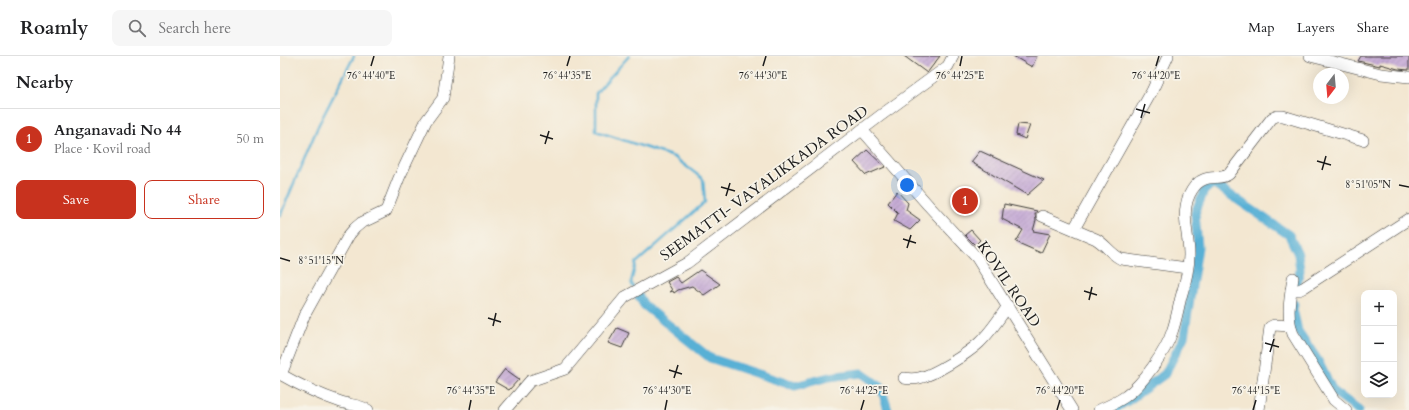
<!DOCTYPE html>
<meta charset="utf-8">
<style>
:root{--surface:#fff;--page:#f6f6f6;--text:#202124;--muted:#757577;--line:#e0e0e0;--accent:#c8321e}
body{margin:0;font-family:Cardo,serif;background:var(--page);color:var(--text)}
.controls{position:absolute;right:12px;bottom:12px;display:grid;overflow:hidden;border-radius:8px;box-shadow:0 4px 16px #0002}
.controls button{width:36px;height:36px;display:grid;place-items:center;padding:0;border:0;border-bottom:1px solid var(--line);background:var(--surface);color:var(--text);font:20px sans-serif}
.compass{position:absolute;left:1033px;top:12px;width:36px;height:36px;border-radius:50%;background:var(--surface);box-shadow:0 4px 16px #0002;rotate:196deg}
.you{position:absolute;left:627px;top:129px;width:14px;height:14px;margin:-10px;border:3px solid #fff;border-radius:50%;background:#1a73e8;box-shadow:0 0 0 6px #1a73e833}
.badge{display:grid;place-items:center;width:26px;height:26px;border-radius:50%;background:var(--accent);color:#fff;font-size:13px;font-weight:700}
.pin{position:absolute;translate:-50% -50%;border:2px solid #fff;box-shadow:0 1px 4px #0006}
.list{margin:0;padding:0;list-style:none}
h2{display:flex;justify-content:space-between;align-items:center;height:52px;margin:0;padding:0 16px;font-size:17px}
h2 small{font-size:13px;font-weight:400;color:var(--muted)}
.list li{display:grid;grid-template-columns:26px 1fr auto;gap:12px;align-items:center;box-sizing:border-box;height:60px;padding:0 16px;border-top:1px solid var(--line)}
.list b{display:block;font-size:15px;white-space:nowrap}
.list p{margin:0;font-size:13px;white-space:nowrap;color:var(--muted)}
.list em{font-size:13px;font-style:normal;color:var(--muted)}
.actions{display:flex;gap:8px;padding:12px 16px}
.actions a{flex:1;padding:9px 0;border:1px solid var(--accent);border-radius:8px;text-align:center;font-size:14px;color:var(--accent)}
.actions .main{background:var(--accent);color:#fff}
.icon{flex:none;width:22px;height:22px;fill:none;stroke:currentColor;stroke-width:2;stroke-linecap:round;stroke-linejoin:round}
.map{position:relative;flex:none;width:1129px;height:354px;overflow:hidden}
header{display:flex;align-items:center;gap:24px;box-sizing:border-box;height:56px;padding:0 20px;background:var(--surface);border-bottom:1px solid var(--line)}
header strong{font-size:19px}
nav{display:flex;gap:22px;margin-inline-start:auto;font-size:14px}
.search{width:280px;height:36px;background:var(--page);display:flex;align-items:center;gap:10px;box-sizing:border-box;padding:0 14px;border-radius:8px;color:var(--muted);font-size:15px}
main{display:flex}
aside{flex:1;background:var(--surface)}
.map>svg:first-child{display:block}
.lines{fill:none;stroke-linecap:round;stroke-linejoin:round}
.stream{stroke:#58b0d5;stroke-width:2.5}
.canal{stroke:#58b0d5;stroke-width:9}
.building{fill:url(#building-hatch)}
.minor-casing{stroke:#3c3a37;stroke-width:12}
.minor{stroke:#fff;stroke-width:11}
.ticks{fill:none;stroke:#1c1c1c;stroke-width:1.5}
.labels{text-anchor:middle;stroke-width:3.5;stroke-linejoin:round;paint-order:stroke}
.street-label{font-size:15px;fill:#1c1c1c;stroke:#f7f3e8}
.ticks-label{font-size:10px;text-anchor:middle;fill:#1c1c1c;stroke:#f7f3e8;stroke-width:3.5;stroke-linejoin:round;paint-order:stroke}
</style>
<header>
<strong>Roamly</strong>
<div class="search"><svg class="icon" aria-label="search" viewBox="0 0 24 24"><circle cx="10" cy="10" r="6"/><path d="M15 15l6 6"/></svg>Search here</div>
<nav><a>Map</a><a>Layers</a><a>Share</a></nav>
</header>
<main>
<aside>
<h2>Nearby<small></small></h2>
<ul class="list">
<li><span class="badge">1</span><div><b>Anganavadi No 44</b><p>Place · Kovil road</p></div><em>50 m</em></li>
</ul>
<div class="actions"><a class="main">Save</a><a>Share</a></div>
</aside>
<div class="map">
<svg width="1129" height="354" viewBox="0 0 1129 354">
<defs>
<pattern id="building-hatch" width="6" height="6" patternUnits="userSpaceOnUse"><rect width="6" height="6" fill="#c1a4d4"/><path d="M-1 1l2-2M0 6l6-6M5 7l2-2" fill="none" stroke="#9c85ab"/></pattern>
</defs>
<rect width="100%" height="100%" fill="#f7f3e8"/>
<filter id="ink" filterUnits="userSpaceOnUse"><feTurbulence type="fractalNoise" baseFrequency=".025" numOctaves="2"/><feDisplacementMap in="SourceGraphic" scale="8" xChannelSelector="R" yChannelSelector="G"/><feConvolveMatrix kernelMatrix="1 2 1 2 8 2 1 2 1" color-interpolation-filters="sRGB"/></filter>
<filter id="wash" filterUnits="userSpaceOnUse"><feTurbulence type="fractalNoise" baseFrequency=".012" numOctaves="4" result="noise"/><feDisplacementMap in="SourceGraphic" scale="16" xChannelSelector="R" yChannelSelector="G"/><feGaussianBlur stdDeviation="0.9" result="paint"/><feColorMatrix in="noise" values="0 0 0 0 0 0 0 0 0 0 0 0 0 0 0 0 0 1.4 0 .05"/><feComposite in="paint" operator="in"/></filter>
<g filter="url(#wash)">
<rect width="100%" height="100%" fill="#f3e7d1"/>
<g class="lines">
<g class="stream">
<polyline points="349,0 316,37 316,75 394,101 423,123 425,146 356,207 351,226 353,231"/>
<polyline points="0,160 39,68 74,0"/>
</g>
<g class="canal">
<polyline points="358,239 364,249 430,302 515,330 549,321 581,317 601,331 608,354"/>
<polyline points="1014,248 1013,253 1018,275 1037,303 1053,335 1079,354"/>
<polyline points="837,351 849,344 885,318 904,281 918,191 915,157 924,135 933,127 1009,179 1018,198 1020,214 1016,234"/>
</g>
</g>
<g id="blocks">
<g class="building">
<polygon points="624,0 660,0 647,17"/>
<polygon points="733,0 757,0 752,11"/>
<polygon points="1081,0 1129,0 1129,14 1118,13 1100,8 1100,10 1078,5"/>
<polygon points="738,68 750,69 745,83 736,79"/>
<polygon points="587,94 605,111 586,119 574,106"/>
<polygon points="700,95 764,124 747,139 691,106"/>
<polygon points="617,135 628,147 626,154 640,164 630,174 614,165 618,157 608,147"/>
<polygon points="684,137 692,143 685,152 678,147"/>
<polygon points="724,148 757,155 755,158 756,164 753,175 770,178 761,197 736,186 743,174 722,163"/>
<polygon points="691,174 700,184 695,189 685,179"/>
<polygon points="420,214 440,228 424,239 412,230 398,234 394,237 393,235 390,236 390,235 392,234 387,226 396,221 401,227"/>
<polygon points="337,272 349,277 342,292 328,287"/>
<polygon points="225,313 239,323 229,334 215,326"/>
</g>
</g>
</g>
<g filter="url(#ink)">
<use href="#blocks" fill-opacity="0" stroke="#3c3a37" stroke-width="1"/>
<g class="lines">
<g class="minor-casing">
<g id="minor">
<polyline points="1030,0 1101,18 1129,21"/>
<polyline points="582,74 648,149 697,202 792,354"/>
<path d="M762 160 816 183C826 189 831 198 841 203L907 212"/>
<polyline points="794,173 872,35 888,0"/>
<path d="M1013 222C1010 241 1006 260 1013 278L1054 344 1066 354"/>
<polyline points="1011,234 1019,234 1023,232 1129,163"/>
<path d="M0 318C19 329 40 339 61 346 70 349 80 349 88 354"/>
<polyline points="1,319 24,260 69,179 75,172 81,167 106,155 119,122 146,65 163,42 169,0"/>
<path d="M624 322C629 323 634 323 639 322 654 319 687 298 699 287 710 277 719 263 728 250"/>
<polyline points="225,354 250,325 285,313 345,241 407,207 600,60 668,10 673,0"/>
<path d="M819 354C828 350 838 346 846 340 862 329 886 295 892 276 896 265 898 253 901 241 905 228 909 213 909 199 909 178 899 154 912 134 924 115 939 126 949 118L992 62 997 60H1003L1083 84"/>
<polyline points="979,354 990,271 994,269 1010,270"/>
</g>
</g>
<use href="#minor" class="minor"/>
</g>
</g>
<path class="ticks" d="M91 10 94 0M287 10 290 0M483 10 486 0M680 10 682 0M876 10 879 0M856 53 870 57M861 62 865 48M260 79 273 83M265 88 269 75M1037 105 1051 109M1042 114 1046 100M1119 129 1129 131M441 131 455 135M446 140 450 127M623 183 636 187M627 192 631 179M0 202 10 205M804 235 817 239M809 244 812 231M208 262 221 266M213 270 216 257M985 287 999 291M990 296 994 283M389 314 402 318M394 322 398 309M189 354 191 344M385 354 387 344M581 354 584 344M777 354 780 344M973 354 976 344"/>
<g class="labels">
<g class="street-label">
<text transform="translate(484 127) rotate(-36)" y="5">SEEMATTI- VAYALIKKADA ROAD</text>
<text transform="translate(729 228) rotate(56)" y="5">KOVIL ROAD</text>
</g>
</g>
<g class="ticks-label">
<text x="91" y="23">76°44'40"E</text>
<text x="287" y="23">76°44'35"E</text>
<text x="483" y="23">76°44'30"E</text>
<text x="680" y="23">76°44'25"E</text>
<text x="876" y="23">76°44'20"E</text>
<text x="1088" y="132">8°51'05"N</text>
<text x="41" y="208">8°51'15"N</text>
<text x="191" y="338">76°44'35"E</text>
<text x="387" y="338">76°44'30"E</text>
<text x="584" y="338">76°44'25"E</text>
<text x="780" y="338">76°44'20"E</text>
<text x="976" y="338">76°44'15"E</text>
</g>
</svg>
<div class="controls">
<button>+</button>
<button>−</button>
<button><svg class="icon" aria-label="layers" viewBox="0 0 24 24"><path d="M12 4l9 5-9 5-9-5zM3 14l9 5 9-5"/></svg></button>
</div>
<svg class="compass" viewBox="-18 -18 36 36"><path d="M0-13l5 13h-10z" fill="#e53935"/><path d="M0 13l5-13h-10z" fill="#757577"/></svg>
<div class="you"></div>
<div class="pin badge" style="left:685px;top:145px">1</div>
</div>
</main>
